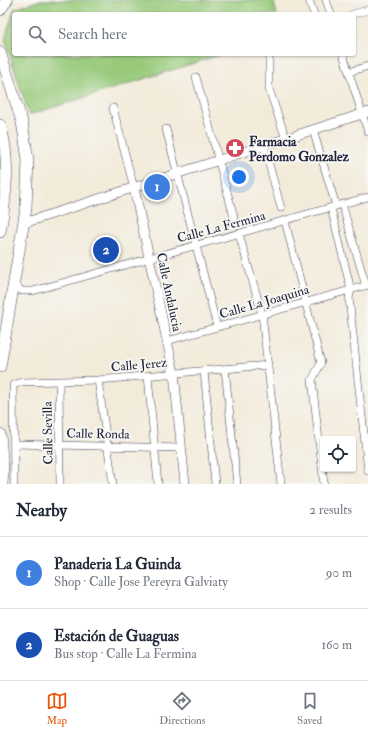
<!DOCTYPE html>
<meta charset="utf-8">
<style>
:root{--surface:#fff;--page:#f6f6f7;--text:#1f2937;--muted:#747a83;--line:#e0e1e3;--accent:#ea580c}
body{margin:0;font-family:"IM FELL Double Pica",serif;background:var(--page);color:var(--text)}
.controls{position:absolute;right:12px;bottom:12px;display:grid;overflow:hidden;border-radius:4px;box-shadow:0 1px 3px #0004}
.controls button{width:36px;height:36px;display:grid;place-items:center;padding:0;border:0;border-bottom:1px solid var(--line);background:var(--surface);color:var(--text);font:20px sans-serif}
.you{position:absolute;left:239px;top:177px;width:14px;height:14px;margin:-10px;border:3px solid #fff;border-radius:50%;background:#1a73e8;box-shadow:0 0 0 6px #1a73e833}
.badge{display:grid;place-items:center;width:26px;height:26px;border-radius:50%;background:var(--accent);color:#fff;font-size:13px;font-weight:700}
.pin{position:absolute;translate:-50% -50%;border:2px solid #fff;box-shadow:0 1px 4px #0006}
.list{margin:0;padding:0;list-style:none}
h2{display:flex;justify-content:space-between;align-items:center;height:52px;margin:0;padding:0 16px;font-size:17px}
h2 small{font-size:13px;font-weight:400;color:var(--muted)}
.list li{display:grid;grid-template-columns:26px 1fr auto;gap:12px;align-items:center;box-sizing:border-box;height:72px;padding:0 16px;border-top:1px solid var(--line)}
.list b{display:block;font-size:15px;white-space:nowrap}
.list p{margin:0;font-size:13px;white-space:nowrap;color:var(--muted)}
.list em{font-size:13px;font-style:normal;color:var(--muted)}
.icon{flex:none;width:22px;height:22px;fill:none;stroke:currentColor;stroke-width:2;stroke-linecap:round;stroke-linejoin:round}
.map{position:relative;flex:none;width:368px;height:484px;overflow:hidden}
.search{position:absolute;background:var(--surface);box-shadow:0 1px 3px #0004;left:12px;right:12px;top:12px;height:44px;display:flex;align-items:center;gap:10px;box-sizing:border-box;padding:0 14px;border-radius:4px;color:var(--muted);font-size:15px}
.sheet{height:196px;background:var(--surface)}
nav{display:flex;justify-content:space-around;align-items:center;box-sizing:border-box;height:56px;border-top:1px solid var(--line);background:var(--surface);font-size:11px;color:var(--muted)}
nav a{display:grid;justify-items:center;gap:2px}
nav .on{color:var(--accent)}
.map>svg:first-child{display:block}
.green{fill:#98ca7a;stroke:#5d765a}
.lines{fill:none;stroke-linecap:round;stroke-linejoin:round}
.minor-casing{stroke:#414053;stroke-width:8}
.tertiary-casing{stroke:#414053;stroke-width:10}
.primary-casing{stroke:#414053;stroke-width:12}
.minor{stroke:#fff;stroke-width:7}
.tertiary{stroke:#fff;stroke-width:9}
.primary{stroke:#fff;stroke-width:11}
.labels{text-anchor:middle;stroke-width:4;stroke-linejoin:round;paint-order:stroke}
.poi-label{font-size:13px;font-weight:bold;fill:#22223b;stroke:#f6f6f2;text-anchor:start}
.street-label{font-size:13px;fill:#22223b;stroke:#f6f6f2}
</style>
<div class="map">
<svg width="368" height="484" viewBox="0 0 368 484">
<rect width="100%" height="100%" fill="#f6f6f2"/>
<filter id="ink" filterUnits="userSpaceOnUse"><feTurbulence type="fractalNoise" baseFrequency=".025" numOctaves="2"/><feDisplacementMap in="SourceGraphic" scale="8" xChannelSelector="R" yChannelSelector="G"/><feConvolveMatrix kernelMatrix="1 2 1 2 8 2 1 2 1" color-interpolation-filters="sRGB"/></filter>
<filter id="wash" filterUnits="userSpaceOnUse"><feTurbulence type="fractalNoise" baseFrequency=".012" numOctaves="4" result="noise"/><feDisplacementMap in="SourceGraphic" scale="16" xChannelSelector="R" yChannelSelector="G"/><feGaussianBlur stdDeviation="0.9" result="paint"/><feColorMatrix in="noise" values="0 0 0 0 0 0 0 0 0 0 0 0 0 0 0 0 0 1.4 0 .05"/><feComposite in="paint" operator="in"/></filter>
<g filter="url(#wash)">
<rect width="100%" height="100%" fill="#f3ebda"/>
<polygon class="green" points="41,0 273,0 277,14 14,14 14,54 223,54 29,115 5,40 14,9"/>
</g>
<g filter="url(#ink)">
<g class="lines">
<g class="minor-casing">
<g id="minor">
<polyline points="309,0 314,14"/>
<polyline points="326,0 331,14"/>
<polyline points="353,14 368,10"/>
<polyline points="269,54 269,89 286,139"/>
<polyline points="343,54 368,132"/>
<polyline points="349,72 368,66"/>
<polyline points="196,77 234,217"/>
<polyline points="113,108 134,188"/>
<polyline points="166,129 217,327"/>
<polyline points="313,130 336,206"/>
<polyline points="264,146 281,208"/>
<polyline points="342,204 366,286"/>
<polyline points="331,208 351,290"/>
<polyline points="285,221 321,363 312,380 324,484"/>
<polyline points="239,234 262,314 281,484"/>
<polyline points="13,284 22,291 33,291 368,197"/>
<polyline points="351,290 349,298 368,471"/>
<polyline points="167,341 368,285"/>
<polyline points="225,369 237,484"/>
<polyline points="204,371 215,484"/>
<polyline points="148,376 158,484"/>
<polyline points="98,380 113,484"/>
<polyline points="59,382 60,484"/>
<polyline points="14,444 181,448"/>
<polyline points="14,484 13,385 22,382 98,380 268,365"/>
</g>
</g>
<g class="tertiary-casing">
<g id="tertiary">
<polyline points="134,188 174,373 185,484"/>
<polyline points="24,223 368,112"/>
</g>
</g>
<g class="primary-casing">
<g id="primary">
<polyline points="0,10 7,0"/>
<polyline points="0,52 22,122 28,160 26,208 0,367"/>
<path d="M0 125C11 158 6 198 0 232"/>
<polyline points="0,434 3,472 2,484"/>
</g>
</g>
<use href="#minor" class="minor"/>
<use href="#tertiary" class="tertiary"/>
<use href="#primary" class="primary"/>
</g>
</g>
<defs>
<g id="pharmacy-disc" transform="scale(1)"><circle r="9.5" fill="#d1495b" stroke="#f6f6f2"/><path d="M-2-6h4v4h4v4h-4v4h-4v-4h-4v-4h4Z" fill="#fff"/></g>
</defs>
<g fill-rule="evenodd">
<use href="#pharmacy-disc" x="235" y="148"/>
</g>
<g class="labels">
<g class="poi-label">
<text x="249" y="146">Farmacia<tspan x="249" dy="15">Perdomo Gonzalez</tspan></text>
</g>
<g class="street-label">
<text transform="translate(221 226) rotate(-15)" y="5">Calle La Fermina</text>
<text transform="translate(170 292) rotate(78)" y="5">Calle Andalucia</text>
<text transform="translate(264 301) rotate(-16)" y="5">Calle La Joaquina</text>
<text transform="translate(139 364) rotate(-5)" y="5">Calle Jerez</text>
<text transform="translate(47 433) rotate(-91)" y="5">Calle Sevilla</text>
<text transform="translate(98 433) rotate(1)" y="5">Calle Ronda</text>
</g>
</g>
</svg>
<div class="controls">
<button><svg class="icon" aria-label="locate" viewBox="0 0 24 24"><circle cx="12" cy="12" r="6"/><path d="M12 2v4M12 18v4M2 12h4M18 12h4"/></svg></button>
</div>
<div class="you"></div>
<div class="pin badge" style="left:157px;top:187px;background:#3f7fe0">1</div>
<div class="pin badge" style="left:106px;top:250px;background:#1a4fb4">2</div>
<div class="search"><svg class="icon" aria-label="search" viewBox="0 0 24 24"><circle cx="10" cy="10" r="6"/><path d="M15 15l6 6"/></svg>Search here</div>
</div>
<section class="sheet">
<h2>Nearby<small>2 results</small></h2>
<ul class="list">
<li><span class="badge" style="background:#3f7fe0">1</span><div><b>Panaderia La Guinda</b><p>Shop · Calle Jose Pereyra Galviaty</p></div><em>90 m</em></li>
<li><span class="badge" style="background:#1a4fb4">2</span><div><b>Estación de Guaguas</b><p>Bus stop · Calle La Fermina</p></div><em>160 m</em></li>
</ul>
</section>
<nav>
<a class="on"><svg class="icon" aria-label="map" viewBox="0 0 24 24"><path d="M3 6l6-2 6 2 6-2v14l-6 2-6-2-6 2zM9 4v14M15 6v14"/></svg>Map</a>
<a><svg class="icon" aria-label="directions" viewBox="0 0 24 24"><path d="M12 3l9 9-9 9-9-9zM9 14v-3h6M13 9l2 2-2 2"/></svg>Directions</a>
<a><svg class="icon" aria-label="saved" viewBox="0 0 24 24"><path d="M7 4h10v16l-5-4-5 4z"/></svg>Saved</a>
</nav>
